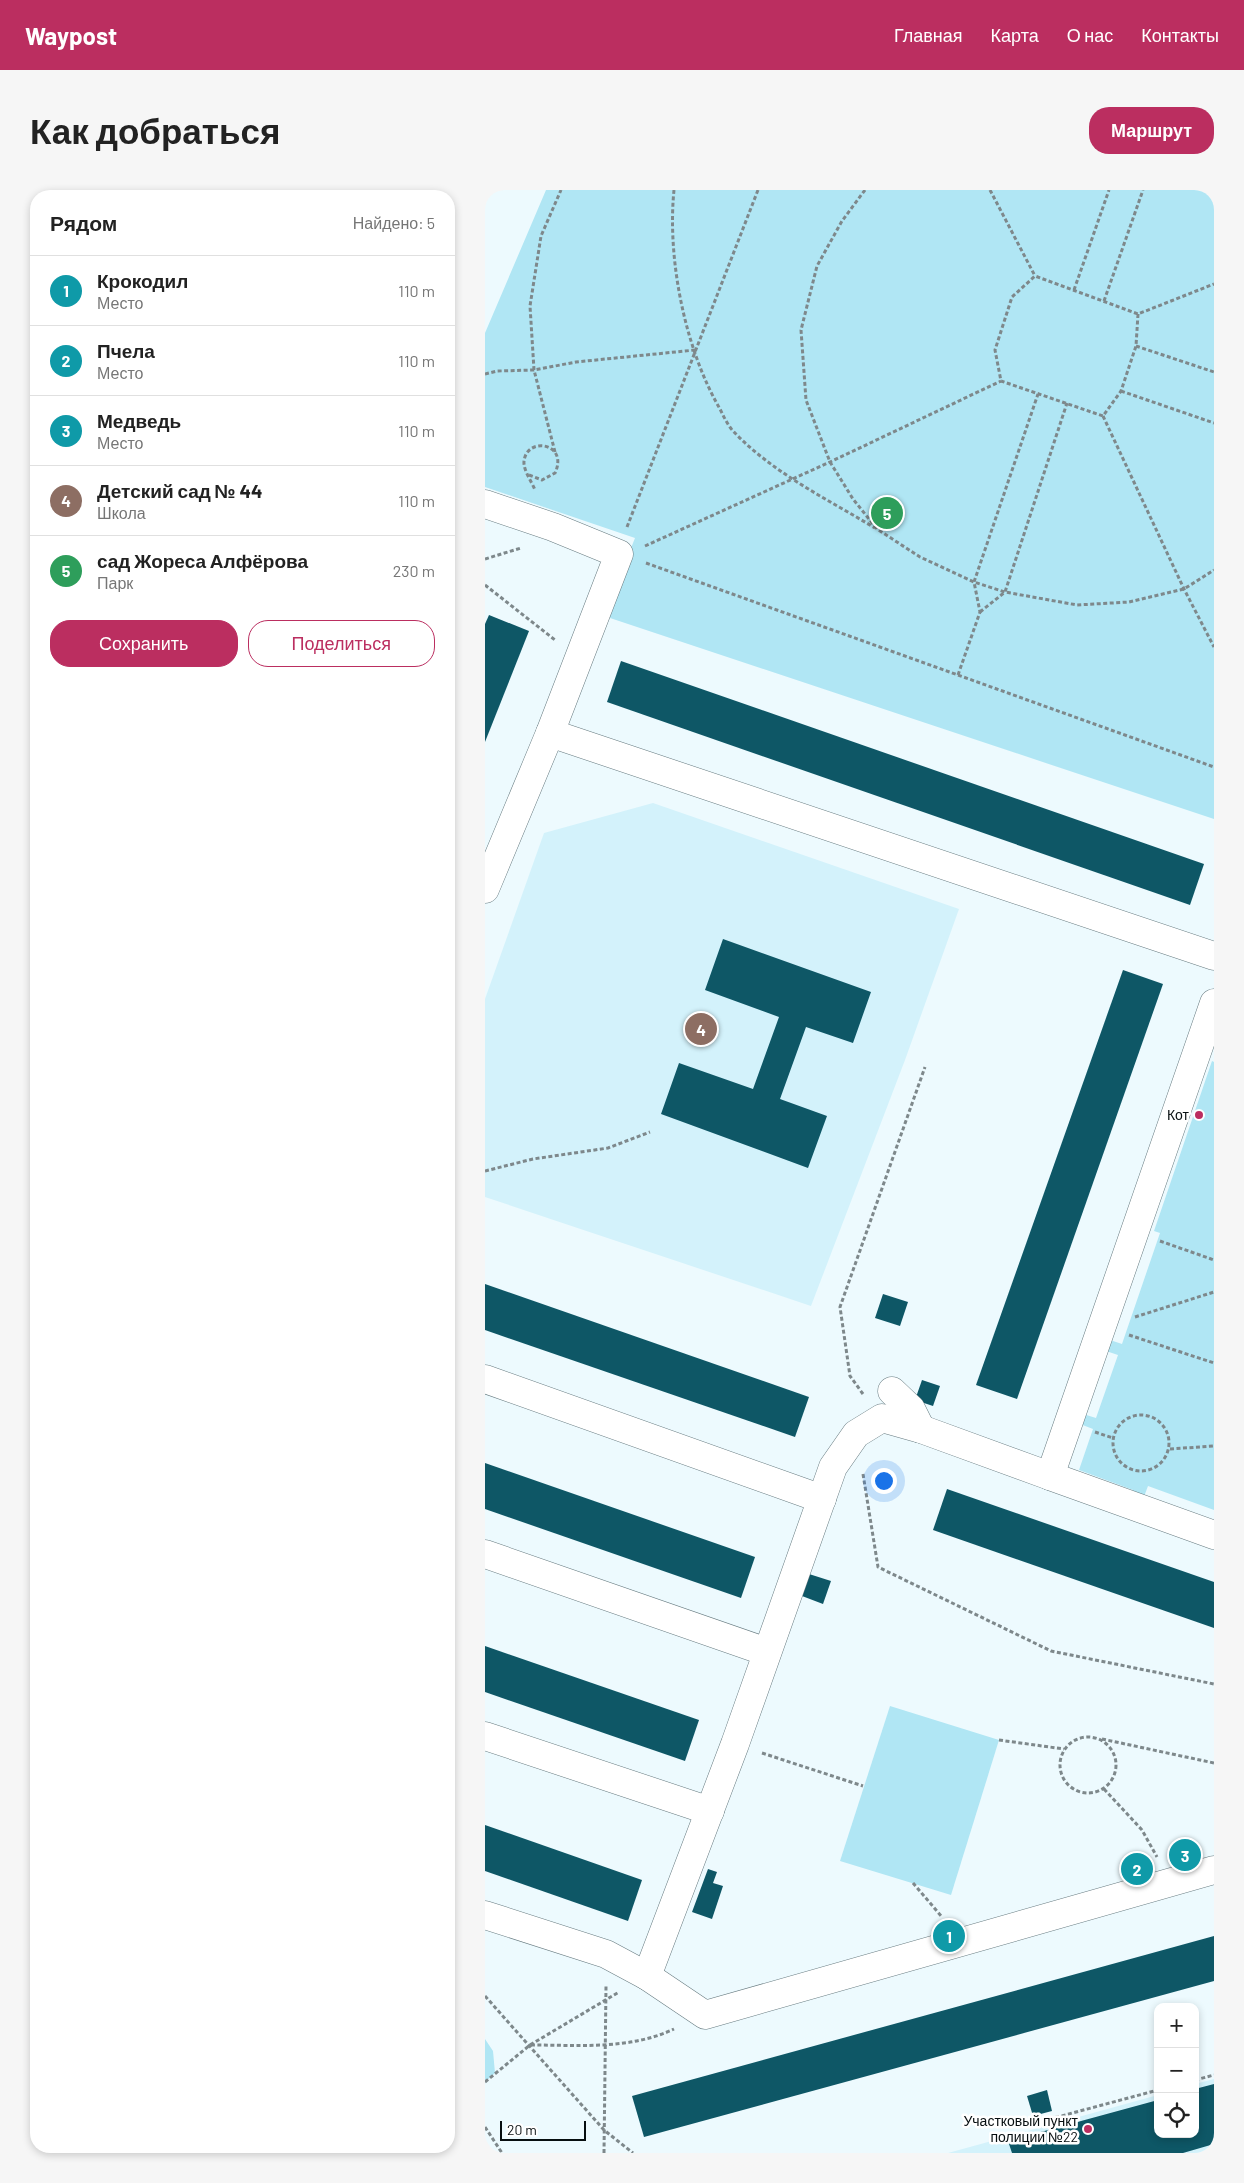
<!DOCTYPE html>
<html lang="ru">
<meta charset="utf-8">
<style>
:root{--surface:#fff;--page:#f6f6f6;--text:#222;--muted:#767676;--line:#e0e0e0;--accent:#bb2e60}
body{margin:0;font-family:Barlow,sans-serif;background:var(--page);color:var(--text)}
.controls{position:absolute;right:15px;bottom:15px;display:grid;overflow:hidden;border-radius:10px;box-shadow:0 2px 8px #0003}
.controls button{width:45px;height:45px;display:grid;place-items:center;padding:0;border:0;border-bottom:1px solid var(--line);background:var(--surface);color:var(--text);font:25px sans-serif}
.scale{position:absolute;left:15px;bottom:12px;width:86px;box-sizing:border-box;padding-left:5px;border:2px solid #070e10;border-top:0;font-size:14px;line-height:18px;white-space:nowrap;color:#070e10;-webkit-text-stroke:4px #fff;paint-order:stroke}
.you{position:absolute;left:398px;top:1290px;width:18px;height:18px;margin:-12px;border:4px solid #fff;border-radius:50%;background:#1a73e8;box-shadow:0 0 0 8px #1a73e833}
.badge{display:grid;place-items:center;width:32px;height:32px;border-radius:50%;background:var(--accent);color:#fff;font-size:16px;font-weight:700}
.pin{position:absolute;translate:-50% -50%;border:2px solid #fff;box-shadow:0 1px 5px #0006}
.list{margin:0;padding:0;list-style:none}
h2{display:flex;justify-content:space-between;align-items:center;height:65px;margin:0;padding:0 20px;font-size:21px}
h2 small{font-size:16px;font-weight:400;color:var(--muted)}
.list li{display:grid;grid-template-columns:32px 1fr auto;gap:15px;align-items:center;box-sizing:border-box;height:70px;padding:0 20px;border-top:1px solid var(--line)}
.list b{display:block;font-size:19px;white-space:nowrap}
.list p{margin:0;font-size:16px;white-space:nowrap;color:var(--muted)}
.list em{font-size:16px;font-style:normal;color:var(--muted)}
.actions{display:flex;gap:10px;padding:15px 20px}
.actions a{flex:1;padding:11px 0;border:1px solid var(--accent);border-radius:20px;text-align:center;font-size:18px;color:var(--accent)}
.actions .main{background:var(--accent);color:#fff}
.icon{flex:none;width:28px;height:28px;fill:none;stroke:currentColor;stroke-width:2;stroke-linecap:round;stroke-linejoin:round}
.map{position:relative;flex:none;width:729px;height:1963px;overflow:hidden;border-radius:20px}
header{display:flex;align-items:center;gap:30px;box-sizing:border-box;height:70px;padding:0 25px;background:var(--accent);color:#fff}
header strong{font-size:24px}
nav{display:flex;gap:28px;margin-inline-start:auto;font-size:18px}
.intro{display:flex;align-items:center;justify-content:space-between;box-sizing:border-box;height:120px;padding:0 30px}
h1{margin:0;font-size:35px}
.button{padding:12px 22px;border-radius:20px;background:var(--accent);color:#fff;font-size:18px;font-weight:700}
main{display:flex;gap:30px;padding:0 30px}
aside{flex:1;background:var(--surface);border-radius:20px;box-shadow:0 2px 8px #0003}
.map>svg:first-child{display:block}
.built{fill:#d3f2fb}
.green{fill:#b0e6f4}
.building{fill:#0e5766}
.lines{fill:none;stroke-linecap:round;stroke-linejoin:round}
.minor-casing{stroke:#677b80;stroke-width:29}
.path{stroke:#7e888b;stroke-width:3;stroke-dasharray:4 2.5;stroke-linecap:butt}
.minor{stroke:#fff;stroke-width:28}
.poi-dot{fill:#bb2e60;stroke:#fff;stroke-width:2}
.labels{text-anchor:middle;stroke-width:5;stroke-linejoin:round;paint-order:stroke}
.poi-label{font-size:14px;fill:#070e10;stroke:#fff;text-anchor:end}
</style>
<header>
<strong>Waypost</strong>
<nav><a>Главная</a><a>Карта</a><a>О нас</a><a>Контакты</a></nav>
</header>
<div class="intro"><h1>Как добраться</h1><a class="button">Маршрут</a></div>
<main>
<aside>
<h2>Рядом<small>Найдено: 5</small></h2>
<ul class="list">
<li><span class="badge" style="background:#0f9aa8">1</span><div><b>Крокодил</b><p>Место</p></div><em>110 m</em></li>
<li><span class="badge" style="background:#0f9aa8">2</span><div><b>Пчела</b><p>Место</p></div><em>110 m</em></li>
<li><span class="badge" style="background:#0f9aa8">3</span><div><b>Медведь</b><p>Место</p></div><em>110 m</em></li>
<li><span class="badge" style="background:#8d6e63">4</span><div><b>Детский сад № 44</b><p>Школа</p></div><em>110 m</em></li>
<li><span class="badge" style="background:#2e9e5b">5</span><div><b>сад Жореса Алфёрова</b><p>Парк</p></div><em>230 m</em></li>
</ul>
<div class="actions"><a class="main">Сохранить</a><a>Поделиться</a></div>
</aside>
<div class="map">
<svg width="729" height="1963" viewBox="0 0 729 1963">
<rect width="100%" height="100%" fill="#edfafe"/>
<g class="built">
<polygon points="168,613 474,719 420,870 326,1116 0,1007 0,809 59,643"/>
<polygon points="729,1889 729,1963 463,1963 673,1905 673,1944 710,1944 710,1894"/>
</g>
<g class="green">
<polygon points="61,0 729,0 729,629 119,426 150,348 0,297 0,143"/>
<polygon points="727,871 729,872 729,1320 663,1296 657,1312 646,1308 648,1300 594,1280 608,1239 595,1234 598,1224 611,1228 633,1165 621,1161 625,1150 637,1154 675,1043 669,1041"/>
<polygon points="405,1516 514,1550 466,1705 355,1671"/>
<polygon points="0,1849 8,1861 10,1883 0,1892"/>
</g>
<g class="building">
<polygon points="4,425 44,441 0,552 0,434"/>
<polygon points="136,471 719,674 705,715 122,512"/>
<polygon points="238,749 386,802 368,853 321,837 295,909 342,926 323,978 176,924 194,873 268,899 294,827 220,800"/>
<polygon points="638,780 678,794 532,1209 491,1195"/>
<polygon points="0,1094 324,1207 310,1247 0,1140"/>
<polygon points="398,1104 423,1112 415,1136 390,1128"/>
<polygon points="437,1190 455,1196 448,1216 430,1210"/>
<polygon points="0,1273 270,1367 256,1408 0,1319"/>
<polygon points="462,1299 729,1392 729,1438 448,1340"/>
<polygon points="324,1384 346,1391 338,1414 317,1406"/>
<polygon points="0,1456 214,1530 200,1571 0,1502"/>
<polygon points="0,1635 157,1690 143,1731 0,1681"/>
<polygon points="223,1679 232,1682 228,1693 238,1696 227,1729 207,1722"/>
<polygon points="729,1746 729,1791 159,1947 147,1906"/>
<polygon points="729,1894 729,1954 698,1963 527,1963 523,1951 673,1910 673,1944 710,1944 710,1899"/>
<polygon points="562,1900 567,1921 548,1926 542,1906"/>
</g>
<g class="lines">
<g class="minor-casing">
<g id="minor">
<polyline points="0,314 68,337 134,364 65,543 0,699"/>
<polyline points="65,543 729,766"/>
<polyline points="729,813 565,1286 729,1345"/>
<polyline points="0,1189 337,1309"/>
<polyline points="407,1201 426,1219 436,1239"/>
<polyline points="0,1364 282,1462"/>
<polyline points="0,1546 225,1621"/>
<polyline points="0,1725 121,1764 162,1786 220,1825 729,1680"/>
<polyline points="162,1786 250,1554 348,1277 371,1244 397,1228 436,1239 565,1286"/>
</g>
</g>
<g class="path">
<path d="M189 0C182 69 200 159 235 219 239 227 243 236 249 242 288 283 342 309 390 338"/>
<polyline points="380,0 357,31 332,76 316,140 321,210 345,272 368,309 392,339 435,367 489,392 520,402 592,415 644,412 699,399 729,380"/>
<polyline points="505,0 550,86"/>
<polyline points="589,100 624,0"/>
<polyline points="619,111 658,0"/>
<polyline points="653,124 651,156 636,201 618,226 516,191 510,160 527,107 550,86 653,124 729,94"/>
<polyline points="651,156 729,182"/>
<polyline points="0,184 12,181 49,180 91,172 210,160"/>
<polyline points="636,201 729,233"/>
<polyline points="618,226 699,399 729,457"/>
<polyline points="70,262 49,180 45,116 56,46 76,0"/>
<path d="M44 285 57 290 70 283C84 253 42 246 39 271 38 280 47 292 50 300"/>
<polyline points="142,337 273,0"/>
<polyline points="160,356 345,272 516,191"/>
<polyline points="0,369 36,358"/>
<polyline points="161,373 729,577"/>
<polyline points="0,395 70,450"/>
<polyline points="495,422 520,402 582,213"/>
<polyline points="473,485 495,422 489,392 553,204"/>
<polyline points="0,981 48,969 123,958 165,942"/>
<polyline points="675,1051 729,1070"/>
<polyline points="650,1127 729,1102"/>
<polyline points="644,1145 729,1173"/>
<polyline points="378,1204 365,1186 355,1117 440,877"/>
<circle cx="656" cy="1253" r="28"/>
<polyline points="610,1242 628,1248"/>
<polyline points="685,1259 729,1256"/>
<polyline points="378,1284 393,1377 566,1461 729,1494"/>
<circle cx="603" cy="1575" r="28"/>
<polyline points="617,1549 729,1573"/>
<polyline points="514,1550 579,1559"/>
<polyline points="277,1563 378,1596"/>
<polyline points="619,1599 657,1640 672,1667"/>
<polyline points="428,1693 457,1727"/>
<polyline points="0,1806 119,1940 148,1963"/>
<path d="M46 1855C93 1855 145 1860 189 1839"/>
<polyline points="710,1890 729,1885"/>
<polyline points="0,1892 45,1855 134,1802"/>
<polyline points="539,1936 673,1900"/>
<polyline points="0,1937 17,1963"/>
<polyline points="119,1963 121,1796"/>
</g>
<use href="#minor" class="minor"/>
</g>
<g class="poi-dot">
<circle cx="714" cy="925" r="5"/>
<circle cx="603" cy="1939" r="5"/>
</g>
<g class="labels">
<g class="poi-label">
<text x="704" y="930">Кот</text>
<text x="593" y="1936">Участковый пункт<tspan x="593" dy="16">полиции №22</tspan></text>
</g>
</g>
</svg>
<div class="controls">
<button>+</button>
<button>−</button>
<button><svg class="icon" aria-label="locate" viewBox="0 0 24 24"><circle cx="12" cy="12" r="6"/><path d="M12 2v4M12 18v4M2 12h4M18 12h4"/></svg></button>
</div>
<div class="scale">20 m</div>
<div class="you"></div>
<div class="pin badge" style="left:464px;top:1746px;background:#0f9aa8">1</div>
<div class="pin badge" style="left:652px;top:1679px;background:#0f9aa8">2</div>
<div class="pin badge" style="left:700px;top:1665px;background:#0f9aa8">3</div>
<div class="pin badge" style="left:216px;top:839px;background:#8d6e63">4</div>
<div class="pin badge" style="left:402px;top:323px;background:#2e9e5b">5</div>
</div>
</main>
